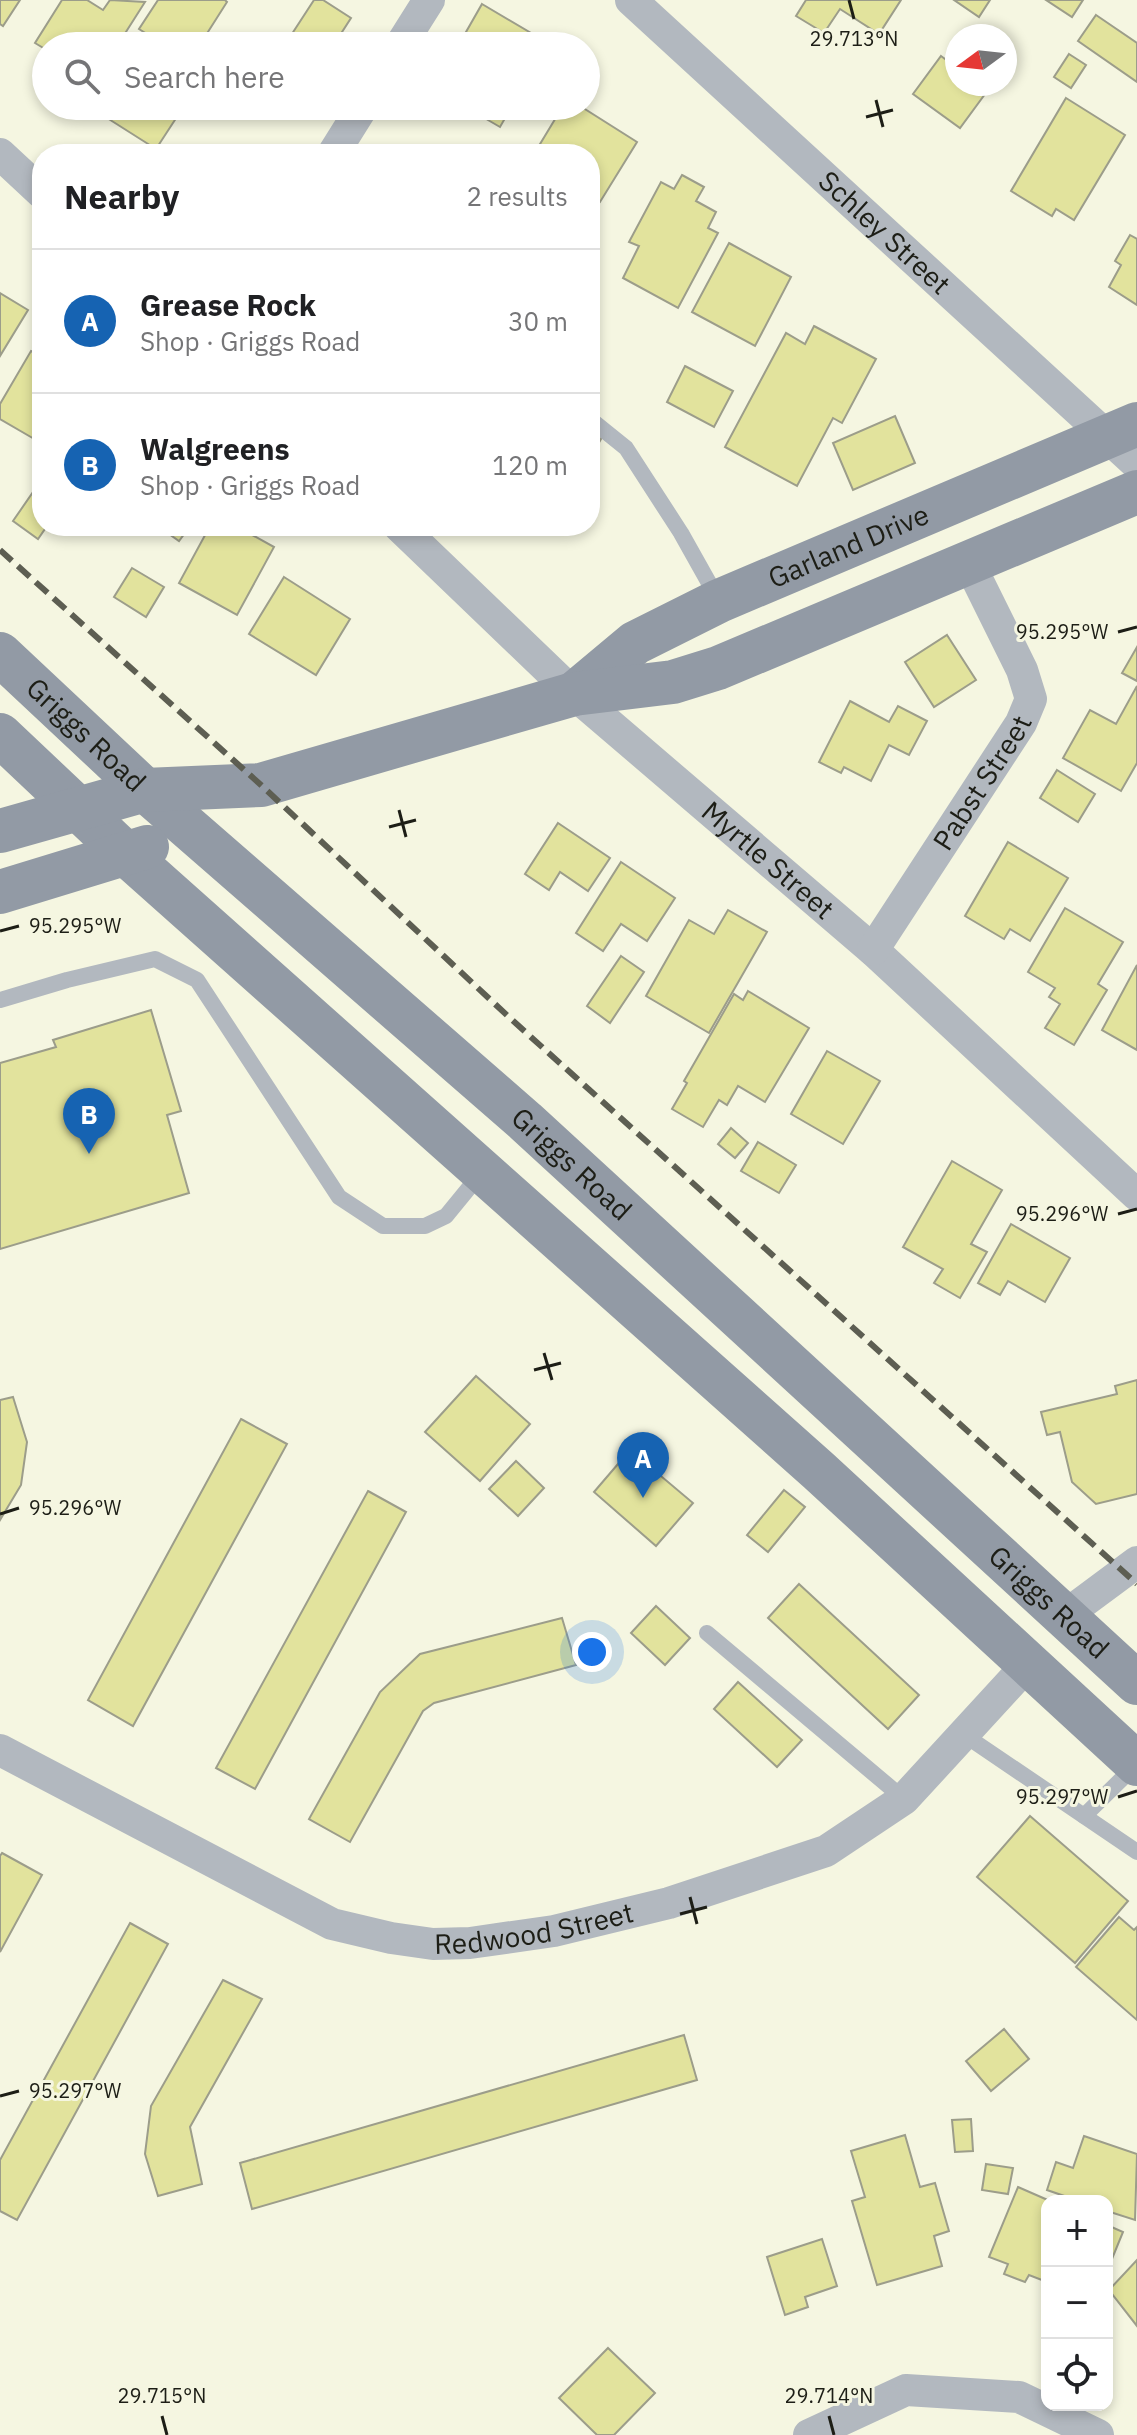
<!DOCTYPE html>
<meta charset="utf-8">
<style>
:root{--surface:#fff;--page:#f6f6f6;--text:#202124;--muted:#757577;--line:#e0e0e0;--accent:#1663b2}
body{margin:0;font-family:"IBM Plex Sans",sans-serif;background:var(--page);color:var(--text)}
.controls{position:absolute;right:24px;bottom:24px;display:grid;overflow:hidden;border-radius:16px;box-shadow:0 4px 12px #0003}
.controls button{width:72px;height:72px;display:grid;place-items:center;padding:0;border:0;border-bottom:2px solid var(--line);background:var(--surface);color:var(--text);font:40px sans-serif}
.compass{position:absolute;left:945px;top:24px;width:72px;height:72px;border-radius:50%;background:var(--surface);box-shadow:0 4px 12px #0003;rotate:255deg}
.you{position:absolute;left:592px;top:1652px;width:28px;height:28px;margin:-20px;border:6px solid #fff;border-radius:50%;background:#1a73e8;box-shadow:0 0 0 12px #1a73e833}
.badge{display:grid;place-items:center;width:52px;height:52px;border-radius:50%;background:var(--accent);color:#fff;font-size:26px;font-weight:700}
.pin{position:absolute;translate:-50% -66px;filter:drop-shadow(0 2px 4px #0008)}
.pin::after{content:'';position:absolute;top:42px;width:28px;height:24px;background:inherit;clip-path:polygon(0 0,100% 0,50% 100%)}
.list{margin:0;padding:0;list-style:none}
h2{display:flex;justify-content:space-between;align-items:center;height:104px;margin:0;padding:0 32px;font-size:34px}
h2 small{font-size:26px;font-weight:400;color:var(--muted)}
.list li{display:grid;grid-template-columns:52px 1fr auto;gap:24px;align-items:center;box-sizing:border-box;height:144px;padding:0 32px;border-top:2px solid var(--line)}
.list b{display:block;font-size:30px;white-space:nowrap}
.list p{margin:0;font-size:26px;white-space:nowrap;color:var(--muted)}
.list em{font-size:26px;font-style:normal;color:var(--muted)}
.icon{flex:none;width:44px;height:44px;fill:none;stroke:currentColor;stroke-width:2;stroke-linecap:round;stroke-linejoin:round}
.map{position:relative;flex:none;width:1137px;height:2435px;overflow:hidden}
.search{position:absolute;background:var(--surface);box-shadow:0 4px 12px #0003;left:32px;top:32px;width:568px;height:88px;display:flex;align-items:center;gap:20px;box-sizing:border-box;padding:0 28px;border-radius:44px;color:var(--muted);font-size:30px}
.panel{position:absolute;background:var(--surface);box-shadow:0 4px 12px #0003;left:32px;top:144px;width:568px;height:392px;border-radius:32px}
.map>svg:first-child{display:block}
.building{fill:#e2e39d;stroke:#9c9d8a;stroke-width:2}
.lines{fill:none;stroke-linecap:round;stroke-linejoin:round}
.lane{stroke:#b2b8bf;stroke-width:16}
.street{stroke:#b2b8bf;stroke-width:32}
.secondary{stroke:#929aa5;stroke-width:44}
.rail{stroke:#5d5e52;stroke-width:6;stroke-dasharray:16 8;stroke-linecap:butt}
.ticks{fill:none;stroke:#1d1e16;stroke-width:3}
.labels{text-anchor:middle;stroke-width:6;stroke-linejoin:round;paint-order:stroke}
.street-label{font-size:28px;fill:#1d1e16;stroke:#f5f6e1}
.ticks-label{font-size:20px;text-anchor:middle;fill:#1d1e16;stroke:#f5f6e1;stroke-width:6;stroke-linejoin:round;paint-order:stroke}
</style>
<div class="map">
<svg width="1137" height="2435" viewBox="0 0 1137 2435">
<rect width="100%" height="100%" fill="#f5f6e1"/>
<g class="building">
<polygon points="0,0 20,0 3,26 0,24"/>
<polygon points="62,0 87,0 103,10 110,0 145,2 117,46 46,46 46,64 39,59 45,49 35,43"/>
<polygon points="158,0 225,0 227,2 199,46 166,46 139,29"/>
<polygon points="314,0 323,0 351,18 333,46 292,46 286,43"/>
<polygon points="806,0 901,0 879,34 840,9 824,33 796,16"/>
<polygon points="954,0 990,0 979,17"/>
<polygon points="1046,0 1083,0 1072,17"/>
<polygon points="482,4 548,43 546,46 458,46"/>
<polygon points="1096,15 1137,43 1137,82 1078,41"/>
<polygon points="1069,54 1086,65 1071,88 1054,77"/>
<polygon points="941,56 957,68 957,84 980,84 988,90 960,128 913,94"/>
<polygon points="1066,98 1125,135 1074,220 1056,209 1052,216 1011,191"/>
<polygon points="110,106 184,106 156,149 104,116"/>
<polygon points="464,106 512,106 500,127"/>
<polygon points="563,106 580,106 637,142 600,202 590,196 590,154 534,154"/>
<polygon points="682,175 704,187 696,201 716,212 708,228 718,233 678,308 623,278 639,246 629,242 661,182 674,189"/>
<polygon points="1130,235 1137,239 1137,305 1109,287 1121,265 1115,261"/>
<polygon points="729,243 791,277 755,346 692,312"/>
<polygon points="0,293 28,310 0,356"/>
<polygon points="814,326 876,359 842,423 833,418 797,486 725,447 786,333 805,344"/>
<polygon points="31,351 42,357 42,430 36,440 0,419 0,404"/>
<polygon points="685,366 733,391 714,427 667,402"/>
<polygon points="895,416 915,463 853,490 833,443"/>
<polygon points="590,430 602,437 590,459"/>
<polygon points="42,479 42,526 47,526 38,539 13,521"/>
<polygon points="158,526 190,526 179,541"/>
<polygon points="210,526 236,526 274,547 237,615 179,583"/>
<polygon points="132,568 164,587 146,617 114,597"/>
<polygon points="284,577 350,619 316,675 249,634"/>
<polygon points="947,635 976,680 934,707 905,662"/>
<polygon points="1137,647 1137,681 1122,673"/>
<polygon points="1137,686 1137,763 1121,791 1063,758 1090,710 1116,724"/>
<polygon points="850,701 889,722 898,706 927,721 909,755 889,745 871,781 844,767 841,773 819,762"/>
<polygon points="1057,770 1095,794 1078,822 1040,798"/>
<polygon points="558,823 610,858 588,891 560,872 549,890 525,874"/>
<polygon points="1008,842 1068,878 1030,941 1010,929 1004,939 965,916"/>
<polygon points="621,862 675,898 647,941 621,924 603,951 576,933"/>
<polygon points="1065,908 1123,942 1098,984 1107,990 1074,1045 1045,1028 1060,1004 1049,997 1055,988 1028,972"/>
<polygon points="728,910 767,932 709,1033 646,996 689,920 714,934"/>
<polygon points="621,956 644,972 610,1023 587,1006"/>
<polygon points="1137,965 1137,1050 1102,1030"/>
<polygon points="748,991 809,1028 765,1102 738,1086 727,1105 719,1100 703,1127 672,1109 687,1083 684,1081 734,994 743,1000"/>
<polygon points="151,1010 181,1111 167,1115 189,1193 0,1249 0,1063 56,1047 53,1040"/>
<polygon points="827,1051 880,1081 843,1144 791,1114"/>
<polygon points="731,1128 748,1143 735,1158 718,1144"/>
<polygon points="758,1142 796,1165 779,1193 741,1171"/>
<polygon points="952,1161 1002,1190 971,1244 987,1252 960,1298 934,1283 943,1269 903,1247"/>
<polygon points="1011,1224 1070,1258 1045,1302 1008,1281 1000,1295 978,1283"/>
<polygon points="476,1376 530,1424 480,1481 425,1432"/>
<polygon points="1137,1380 1137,1494 1096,1504 1072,1482 1060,1432 1047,1435 1041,1412 1117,1394 1115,1386"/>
<polygon points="13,1397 27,1442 21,1485 0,1520 0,1400"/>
<polygon points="241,1419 287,1444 133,1726 88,1700"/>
<polygon points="630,1450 693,1503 656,1546 594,1492"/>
<polygon points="516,1461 544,1488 518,1516 489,1489"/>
<polygon points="784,1490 805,1507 768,1552 747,1535"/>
<polygon points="368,1491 406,1512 255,1789 216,1768"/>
<polygon points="799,1584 919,1695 888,1729 768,1618"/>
<polygon points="656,1606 690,1638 665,1665 631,1633"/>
<polygon points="562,1618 576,1665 434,1703 423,1711 350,1842 309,1819 380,1692 420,1654"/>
<polygon points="738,1682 802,1740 777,1767 714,1709"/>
<polygon points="1030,1816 1128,1901 1075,1963 977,1877"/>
<polygon points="2,1853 42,1875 0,1952 0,1856"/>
<polygon points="1119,1917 1134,1930 1137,1927 1137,2020 1076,1967"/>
<polygon points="130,1923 168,1944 17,2220 0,2211 0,2160"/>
<polygon points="223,1980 262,1999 190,2127 202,2184 158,2196 145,2154 151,2106"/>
<polygon points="1004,2029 1029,2059 991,2091 966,2061"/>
<polygon points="684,2035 697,2080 252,2209 240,2163"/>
<polygon points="971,2119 973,2151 955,2152 952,2120"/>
<polygon points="905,2135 920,2187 935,2183 949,2231 934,2236 942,2266 877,2285 852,2201 865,2197 851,2151"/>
<polygon points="1084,2136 1137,2154 1135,2220 1107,2211 1107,2201 1079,2201 1047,2190 1056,2162 1073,2168"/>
<polygon points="986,2164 1013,2168 1008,2194 982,2190"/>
<polygon points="1018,2187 1050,2201 1047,2201 1047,2282 1029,2275 1025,2282 1004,2274 1008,2264 989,2257"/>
<polygon points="1107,2225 1123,2232 1107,2271"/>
<polygon points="822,2239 837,2286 805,2297 808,2307 785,2315 767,2257"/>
<polygon points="1137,2260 1137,2326 1109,2290"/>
<polygon points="608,2348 655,2393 614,2435 597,2435 559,2398"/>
</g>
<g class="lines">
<g class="lane">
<polyline points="590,419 626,448 681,533 718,599"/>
<polyline points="0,1000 67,980 155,959 197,980 339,1197 383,1226 425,1226 446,1216 482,1172"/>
<polyline points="707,1633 904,1799"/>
<polyline points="963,1734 1137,1852"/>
<polyline points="1084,1816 1137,1764"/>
</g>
<g class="street">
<path id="s1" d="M631 0 1137 464"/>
<polyline points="400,46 429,0"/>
<polyline points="0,154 42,193"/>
<polyline points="333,154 363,106"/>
<path id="s2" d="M399 526 574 694 873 950 1137 1195"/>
<path id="s3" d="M873 950 1021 723 1031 699 1022 670 969 563"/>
<polyline points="1063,1617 1137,1562"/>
<path id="s4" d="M0 1750 332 1924 391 1938 433 1944 470 1943 554 1931 669 1903 826 1851 904 1799 1027 1665"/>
<polyline points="809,2435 906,2390 1019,2397 1098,2435"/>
</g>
<g class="secondary">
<path id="s5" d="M0 654 145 790 525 1121 1137 1683"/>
<path id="s6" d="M574 694 635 643 719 601 1137 424"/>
<polyline points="0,735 126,854 819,1471 1137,1764"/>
<polyline points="0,831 145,790 261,785 574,694 673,682 718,668 1137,492"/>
<polyline points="0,892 147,847"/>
</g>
<polyline class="rail" points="0,550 261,785 511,1019 1137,1584"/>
</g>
<path class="ticks" d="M849 0 854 19M876 100 883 127M866 117 893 110M1118 632 1137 627M399 810 406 837M389 827 416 820M0 931 19 926M1118 1214 1137 1209M544 1353 552 1380M534 1370 561 1363M0 1514 19 1508M1118 1797 1137 1791M690 1897 697 1924M680 1914 707 1907M0 2096 19 2091M162 2416 167 2435M829 2416 834 2435"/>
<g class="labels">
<g class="street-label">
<text dy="10" stroke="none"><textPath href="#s1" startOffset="344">Schley Street</textPath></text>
<text dy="10" stroke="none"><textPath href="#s6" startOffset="314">Garland Drive</textPath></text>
<text dy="10" stroke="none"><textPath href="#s5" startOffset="118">Griggs Road</textPath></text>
<text dy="10" stroke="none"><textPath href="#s3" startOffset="200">Pabst Street</textPath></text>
<text dy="10" stroke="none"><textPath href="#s2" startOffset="498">Myrtle Street</textPath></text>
<text dy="10" stroke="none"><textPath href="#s5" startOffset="766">Griggs Road</textPath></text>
<text dy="10" stroke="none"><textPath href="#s5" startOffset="1414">Griggs Road</textPath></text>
<text dy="10" stroke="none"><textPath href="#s4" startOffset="580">Redwood Street</textPath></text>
</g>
</g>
<g class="ticks-label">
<text x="854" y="46">29.713°N</text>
<text x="1062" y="639">95.295°W</text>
<text x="75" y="933">95.295°W</text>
<text x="1062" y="1221">95.296°W</text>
<text x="75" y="1515">95.296°W</text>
<text x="1062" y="1804">95.297°W</text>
<text x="75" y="2098">95.297°W</text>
<text x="162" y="2403">29.715°N</text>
<text x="829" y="2403">29.714°N</text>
</g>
</svg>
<div class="controls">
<button>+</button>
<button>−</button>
<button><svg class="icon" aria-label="locate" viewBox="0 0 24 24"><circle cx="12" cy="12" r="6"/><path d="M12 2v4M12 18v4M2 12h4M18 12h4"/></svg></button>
</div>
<svg class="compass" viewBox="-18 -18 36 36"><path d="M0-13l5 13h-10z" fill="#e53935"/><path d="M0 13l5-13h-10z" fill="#757577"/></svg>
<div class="you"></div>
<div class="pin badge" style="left:643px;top:1498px">A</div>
<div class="pin badge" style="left:89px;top:1154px">B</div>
<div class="search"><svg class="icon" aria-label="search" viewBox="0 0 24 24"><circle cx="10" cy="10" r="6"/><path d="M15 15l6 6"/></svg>Search here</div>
<section class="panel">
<h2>Nearby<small>2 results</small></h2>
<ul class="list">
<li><span class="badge">A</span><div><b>Grease Rock</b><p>Shop · Griggs Road</p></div><em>30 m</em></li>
<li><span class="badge">B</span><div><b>Walgreens</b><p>Shop · Griggs Road</p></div><em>120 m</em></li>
</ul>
</section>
</div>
